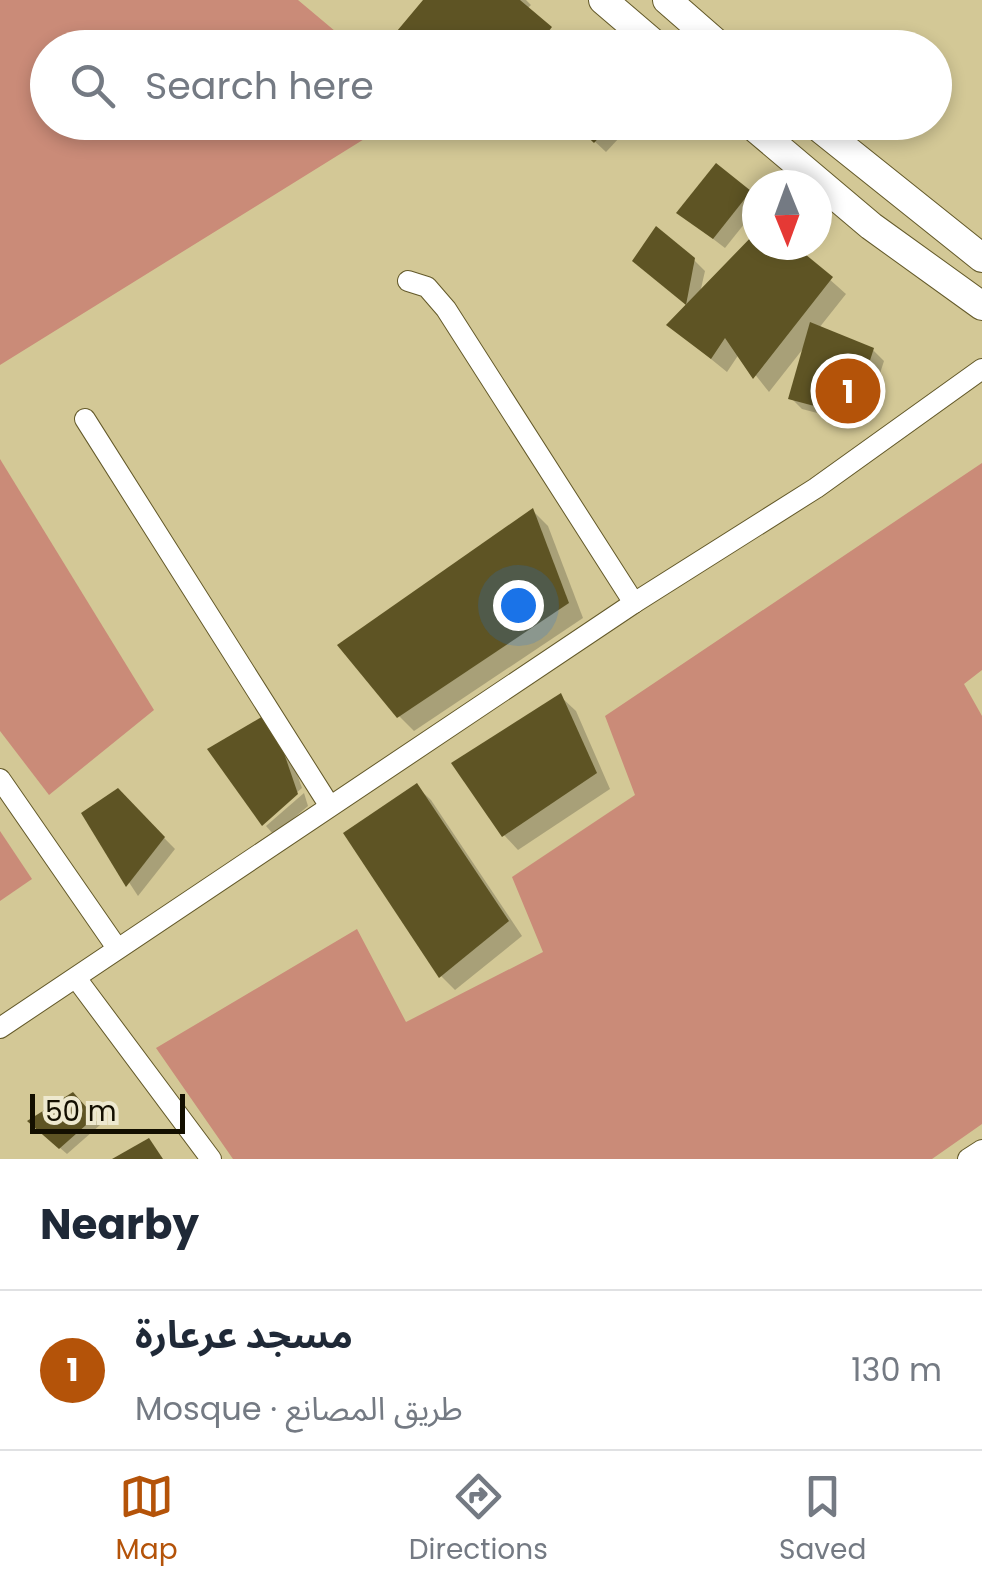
<!DOCTYPE html>
<meta charset="utf-8">
<style>
:root{--surface:#fff;--page:#f6f6f7;--text:#1f2937;--muted:#747a83;--line:#e0e1e3;--accent:#b45309}
body{margin:0;font-family:Poppins,"Noto Sans Arabic",sans-serif;background:var(--page);color:var(--text)}
.compass{position:absolute;left:742px;top:170px;width:90px;height:90px;border-radius:50%;background:var(--surface);box-shadow:0 5px 15px #0003;rotate:179deg}
.scale{position:absolute;left:30px;bottom:25px;width:155px;box-sizing:border-box;padding-left:10px;border:5px solid #130f00;border-top:0;font-size:28px;line-height:35px;white-space:nowrap;color:#130f00;-webkit-text-stroke:8px #eee9cf;paint-order:stroke}
.you{position:absolute;left:518px;top:605px;width:35px;height:35px;margin:-25px;border:8px solid #fff;border-radius:50%;background:#1a73e8;box-shadow:0 0 0 15px #1a73e833}
.badge{display:grid;place-items:center;width:65px;height:65px;border-radius:50%;background:var(--accent);color:#fff;font-size:32px;font-weight:700}
.pin{position:absolute;translate:-50% -50%;border:5px solid #fff;box-shadow:0 2px 10px #0006}
.list{margin:0;padding:0;list-style:none}
h2{display:flex;justify-content:space-between;align-items:center;height:130px;margin:0;padding:0 40px;font-size:42px}
h2 small{font-size:32px;font-weight:400;color:var(--muted)}
.list li{display:grid;grid-template-columns:65px 1fr auto;gap:30px;align-items:center;box-sizing:border-box;height:160px;padding:0 40px;border-top:2px solid var(--line)}
.list b{display:block;font-size:38px;white-space:nowrap}
.list p{margin:0;font-size:32px;white-space:nowrap;color:var(--muted)}
.list em{font-size:32px;font-style:normal;color:var(--muted)}
.icon{flex:none;width:55px;height:55px;fill:none;stroke:currentColor;stroke-width:2;stroke-linecap:round;stroke-linejoin:round}
.map{position:relative;flex:none;width:982px;height:1159px;overflow:hidden}
.search{position:absolute;background:var(--surface);box-shadow:0 5px 15px #0003;left:30px;right:30px;top:30px;height:110px;display:flex;align-items:center;gap:25px;box-sizing:border-box;padding:0 35px;border-radius:55px;color:var(--muted);font-size:38px}
.sheet{height:290px;background:var(--surface)}
nav{display:flex;justify-content:space-around;align-items:center;box-sizing:border-box;height:140px;border-top:2px solid var(--line);background:var(--surface);font-size:28px;color:var(--muted)}
nav a{display:grid;justify-items:center;gap:5px}
nav .on{color:var(--accent)}
.map>svg:first-child{display:block}
.green{fill:#ca8b78}
.shadow{fill:#0003}
.building{fill:#5e5424}
.lines{fill:none;stroke-linecap:round;stroke-linejoin:round}
.minor-casing{stroke:#635929;stroke-width:22}
.major-casing{stroke:#635929;stroke-width:30}
.minor{stroke:#fff;stroke-width:20}
.major{stroke:#fff;stroke-width:28}
</style>
<div class="map">
<svg width="982" height="1159" viewBox="0 0 982 1159">
<rect width="100%" height="100%" fill="#d3c896"/>
<g class="green">
<polygon points="0,0 298,0 354,47 48,48 48,122 390,123 0,365"/>
<polygon points="0,459 154,710 49,795 0,731"/>
<polygon points="982,463 982,670 964,684 982,716 982,1124 932,1159 233,1159 156,1048 357,929 406,1022 543,952 512,877 635,795 605,716"/>
<polygon points="0,831 32,879 0,901"/>
</g>
<g class="shadow">
<polygon points="428,0 526,0 531,5 527,9 561,39 555,48 418,48"/>
<polygon points="574,122 634,122 606,152"/>
<polygon points="717,166 757,200 757,208 725,248 679,213"/>
<polygon points="757,235 757,245 791,245 846,294 819,328 873,350 884,361 863,425 802,409 791,398 806,345 769,392 739,354 727,372 669,325 688,306 646,271 693,259 705,271 700,293"/>
<polygon points="533,511 548,526 583,618 414,731 399,716"/>
<polygon points="561,697 576,711 610,789 518,850 504,835"/>
<polygon points="280,726 302,788 262,822"/>
<polygon points="416,786 431,800 522,936 455,990 441,976"/>
<polygon points="118,791 175,849 138,896 84,814"/>
<polygon points="304,793 308,806 274,835 266,826"/>
<polygon points="73,1095 100,1125 67,1154 37,1128"/>
</g>
<g class="building">
<polygon points="423,0 520,0 552,27 535,48 482,48 474,41 469,48 418,48 397,31"/>
<polygon points="572,122 613,122 594,143"/>
<polygon points="716,163 751,191 713,239 676,213"/>
<polygon points="656,226 695,258 686,305 632,261"/>
<polygon points="757,231 757,245 794,245 833,277 753,379 725,338 711,359 666,325"/>
<polygon points="810,322 874,348 852,416 788,399"/>
<polygon points="533,508 569,603 397,718 337,645"/>
<polygon points="561,693 597,773 502,837 451,763"/>
<polygon points="270,712 298,794 262,826 207,749"/>
<polygon points="417,783 509,921 439,978 343,833"/>
<polygon points="118,788 165,837 126,887 81,813"/>
<polygon points="73,1092 95,1117 59,1149 27,1121"/>
<polygon points="149,1138 163,1159 112,1159"/>
</g>
<g class="lines">
<g class="minor-casing">
<g id="minor">
<polyline points="408,281 427,287 446,309 634,603"/>
<polyline points="85,419 329,805"/>
<polyline points="0,779 117,948"/>
<polyline points="76,978 211,1159"/>
<polyline points="0,1028 634,603 816,488 982,369"/>
<polyline points="968,1159 982,1150"/>
</g>
</g>
<g class="major-casing">
<g id="major">
<polyline points="603,0 659,48"/>
<polyline points="667,0 722,48"/>
<polyline points="748,122 871,226 982,306"/>
<polyline points="812,122 982,258"/>
</g>
</g>
<use href="#minor" class="minor"/>
<use href="#major" class="major"/>
</g>
</svg>
<svg class="compass" viewBox="-18 -18 36 36"><path d="M0-13l5 13h-10z" fill="#e53935"/><path d="M0 13l5-13h-10z" fill="#747a83"/></svg>
<div class="scale">50 m</div>
<div class="you"></div>
<div class="pin badge" style="left:848px;top:391px">1</div>
<div class="search"><svg class="icon" aria-label="search" viewBox="0 0 24 24"><circle cx="10" cy="10" r="6"/><path d="M15 15l6 6"/></svg>Search here</div>
</div>
<section class="sheet">
<h2>Nearby<small></small></h2>
<ul class="list">
<li><span class="badge">1</span><div><b>مسجد عرعارة</b><p>Mosque · طريق المصانع</p></div><em>130 m</em></li>
</ul>
</section>
<nav>
<a class="on"><svg class="icon" aria-label="map" viewBox="0 0 24 24"><path d="M3 6l6-2 6 2 6-2v14l-6 2-6-2-6 2zM9 4v14M15 6v14"/></svg>Map</a>
<a><svg class="icon" aria-label="directions" viewBox="0 0 24 24"><path d="M12 3l9 9-9 9-9-9zM9 14v-3h6M13 9l2 2-2 2"/></svg>Directions</a>
<a><svg class="icon" aria-label="saved" viewBox="0 0 24 24"><path d="M7 4h10v16l-5-4-5 4z"/></svg>Saved</a>
</nav>
